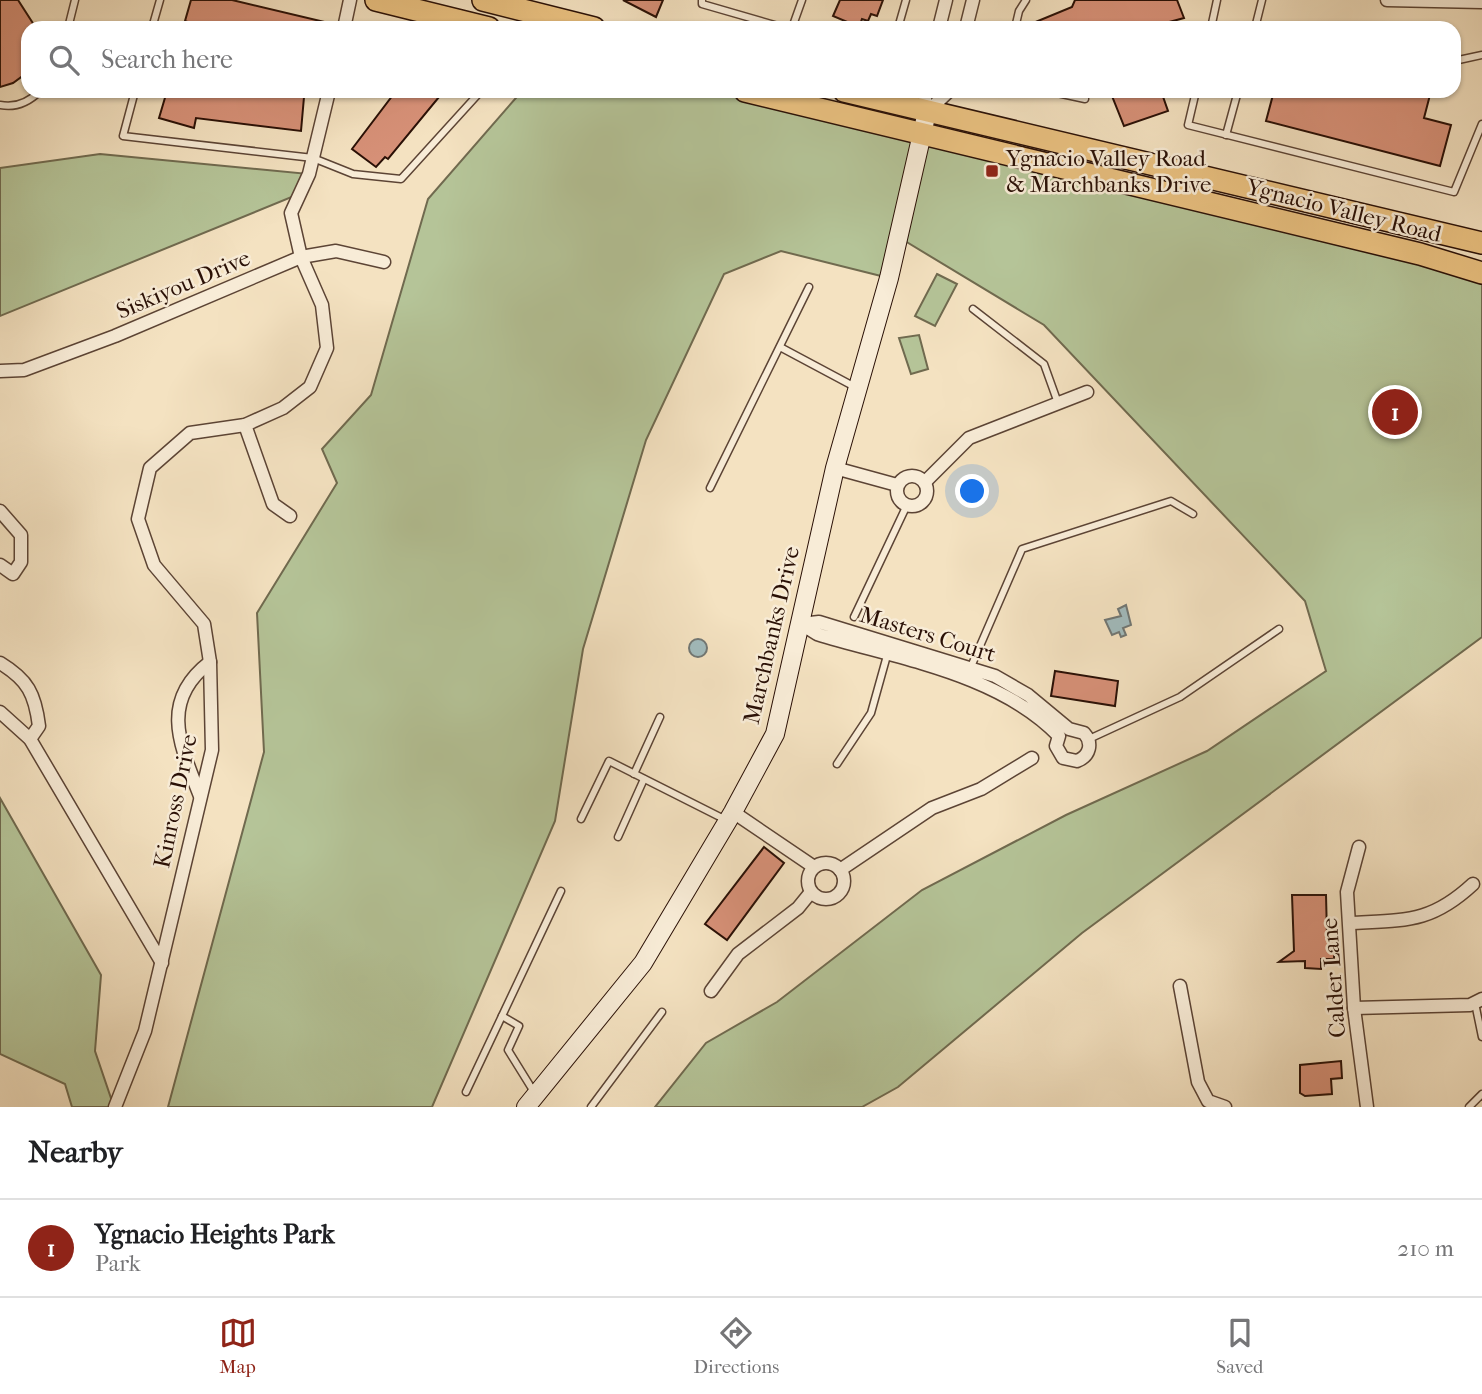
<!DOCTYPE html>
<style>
:root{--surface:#fff;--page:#f2f2f2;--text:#202124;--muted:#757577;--line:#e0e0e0;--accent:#8f2418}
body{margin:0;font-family:"IM FELL French Canon",serif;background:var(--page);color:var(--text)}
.you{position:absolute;left:973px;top:492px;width:24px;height:24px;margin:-18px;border:5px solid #fff;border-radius:50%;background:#1a73e8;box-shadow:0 0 0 10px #1a73e833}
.badge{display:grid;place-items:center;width:46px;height:46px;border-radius:50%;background:var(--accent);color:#fff;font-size:23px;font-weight:700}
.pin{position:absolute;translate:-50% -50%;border:4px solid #fff;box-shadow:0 2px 7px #0006}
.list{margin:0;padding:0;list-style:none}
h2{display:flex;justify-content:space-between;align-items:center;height:91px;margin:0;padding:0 28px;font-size:30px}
h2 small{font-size:23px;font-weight:400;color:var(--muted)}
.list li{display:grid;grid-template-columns:46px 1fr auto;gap:21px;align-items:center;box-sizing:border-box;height:98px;padding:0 28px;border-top:2px solid var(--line)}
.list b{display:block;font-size:26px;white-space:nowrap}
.list p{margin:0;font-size:23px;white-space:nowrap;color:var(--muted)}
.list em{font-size:23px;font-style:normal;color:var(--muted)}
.icon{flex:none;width:38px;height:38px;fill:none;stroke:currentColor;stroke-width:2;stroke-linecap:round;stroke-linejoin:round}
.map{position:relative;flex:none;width:1482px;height:1107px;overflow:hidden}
.search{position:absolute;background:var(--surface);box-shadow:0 2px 5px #0004;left:21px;right:21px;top:21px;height:77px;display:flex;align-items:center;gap:18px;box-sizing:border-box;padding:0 24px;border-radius:21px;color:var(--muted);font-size:26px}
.sheet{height:189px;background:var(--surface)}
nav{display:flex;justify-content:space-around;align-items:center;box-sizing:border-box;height:98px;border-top:2px solid var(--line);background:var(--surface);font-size:19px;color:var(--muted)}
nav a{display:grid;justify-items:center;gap:4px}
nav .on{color:var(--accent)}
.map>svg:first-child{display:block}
.green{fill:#b5c498;stroke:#706a4f;stroke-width:2}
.water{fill:#a1bbbd;stroke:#717774;stroke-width:2}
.building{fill:#d69077;stroke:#2a1006;stroke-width:2}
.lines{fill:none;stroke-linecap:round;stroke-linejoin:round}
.lane-casing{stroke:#5c4435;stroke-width:9}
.street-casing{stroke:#5c4435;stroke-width:15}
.secondary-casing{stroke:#2a1006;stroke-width:20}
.highway-casing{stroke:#2a1006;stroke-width:24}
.lane{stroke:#f8ecd7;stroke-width:6}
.street{stroke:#f8ecd7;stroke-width:12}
.secondary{stroke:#f8ecd7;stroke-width:18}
.highway{stroke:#eac180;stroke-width:21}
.poi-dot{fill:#8f2418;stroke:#f8ecd7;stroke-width:2.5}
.labels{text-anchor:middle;stroke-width:5;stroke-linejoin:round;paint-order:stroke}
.poi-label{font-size:23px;fill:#2a1006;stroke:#f8ecd7;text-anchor:start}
.street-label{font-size:23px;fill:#2a1006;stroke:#f8ecd7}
</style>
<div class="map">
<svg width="1482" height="1107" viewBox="0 0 1482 1107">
<rect width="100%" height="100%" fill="#f4e2c1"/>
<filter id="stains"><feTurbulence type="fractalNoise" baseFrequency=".00286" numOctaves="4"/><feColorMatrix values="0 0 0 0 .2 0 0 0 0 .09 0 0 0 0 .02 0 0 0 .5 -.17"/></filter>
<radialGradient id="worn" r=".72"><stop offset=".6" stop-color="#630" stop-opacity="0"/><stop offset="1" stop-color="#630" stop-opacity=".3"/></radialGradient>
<g class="green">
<polygon points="522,91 745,91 1482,273 1482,637 1082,933 898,1087 862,1107 655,1107 706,1043 777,1002 922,890 1066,815 1207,751 1326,671 1305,601 1044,325 900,238 889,278 781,251 724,274 646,440 583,649 555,821 432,1107 168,1107 264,752 257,613 337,483 322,449 371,395 428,199"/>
<polygon points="100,154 309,174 299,194 0,316 0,168"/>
<polygon points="937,274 957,284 935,326 915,316"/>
<polygon points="919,335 928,369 911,374 899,338"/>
<polygon points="0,798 101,975 95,1051 114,1107 72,1107 65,1084 0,1054"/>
</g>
<g class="water">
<polygon points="1126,605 1131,625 1123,628 1126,635 1121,637 1119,632 1112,635 1105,620 1121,616 1118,609"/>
<circle cx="698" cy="648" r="9"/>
</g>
<g class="building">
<polygon points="0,0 18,0 36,28 28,28 28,72 13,83 0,87"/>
<polygon points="191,0 232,0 333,24 332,28 203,28 185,21"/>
<polygon points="623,0 663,0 656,17"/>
<polygon points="840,0 883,0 877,16 871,14 868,21 862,19 859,27 833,16"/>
<polygon points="1075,0 1177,0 1184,18 1147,28 1021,28 1072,7"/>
<polygon points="167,91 264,91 297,95 304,97 301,131 196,118 194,128 159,118"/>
<polygon points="396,91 444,91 388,159 385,157 376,167 352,149"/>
<polygon points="1110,91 1161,91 1168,111 1124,126"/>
<polygon points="1274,91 1431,91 1424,118 1451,125 1440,166 1266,121"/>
<polygon points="1055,671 1118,681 1115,706 1051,696"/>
<polygon points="764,847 784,863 727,940 705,924"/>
<polygon points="1292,895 1326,895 1327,935 1334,936 1334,959 1321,959 1321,969 1305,968 1305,961 1279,962 1294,951"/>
<polygon points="1341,1061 1342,1078 1331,1079 1332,1094 1305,1096 1300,1093 1300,1065"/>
</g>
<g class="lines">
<g class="lane-casing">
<g id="lane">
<polyline points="702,0 702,4 785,28"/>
<polyline points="68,28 75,0"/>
<polyline points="152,28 160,0"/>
<polyline points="792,28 802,0"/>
<polyline points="898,28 906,0"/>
<polyline points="1015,28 1019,11 1026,0"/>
<polyline points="1211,28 1217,0"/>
<polyline points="1255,28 1262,0"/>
<polyline points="1454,61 1482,55"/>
<polyline points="135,91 123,136 313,158 353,174 401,179 481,91"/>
<polyline points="1048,91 1085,99"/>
<polyline points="1196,91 1188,125 1454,192 1482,124"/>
<path d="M0 105C15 108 29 102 40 91"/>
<polyline points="1226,135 1238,91"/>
<polyline points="973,309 1044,364 1058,403"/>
<polyline points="780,347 855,387"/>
<polyline points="710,488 809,287"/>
<polyline points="854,617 907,505"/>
<polyline points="970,669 1022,549 1171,501 1193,514"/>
<polyline points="1089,739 1180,697 1279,629"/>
<polyline points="837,764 871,713 888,652"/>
<polyline points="634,774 660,717"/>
<polyline points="581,819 609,761 726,820"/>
<polyline points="618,837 644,779"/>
<polyline points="1475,1003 1482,1037"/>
<polyline points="466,1092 502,1016"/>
<polyline points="534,1092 508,1050 519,1026 502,1016 561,891"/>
<polyline points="591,1107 662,1012"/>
<polyline points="1469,1107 1482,1094"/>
</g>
</g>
<g class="street-casing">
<g id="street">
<polyline points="1387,0 1482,2"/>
<polyline points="344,28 350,0"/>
<polyline points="939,28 946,0"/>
<polyline points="966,28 973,0"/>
<polyline points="924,91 927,112"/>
<polyline points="927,112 949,91"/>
<polyline points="0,371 24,370 115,336 301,257 336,251 384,262"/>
<polyline points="245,425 273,504 290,516"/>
<polyline points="835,468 897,485"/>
<circle cx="912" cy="491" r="15"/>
<polyline points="925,482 969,438 1087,392"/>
<polyline points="0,511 21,535 21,562 13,574 0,565"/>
<path d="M819 622 995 676 1028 695 1069 729 1084 733C1093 743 1090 756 1077 761L1063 758 1056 746 1059 736C998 673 898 659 817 634L801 624Z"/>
<path d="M0 663C28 680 35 694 39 726L30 739"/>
<polyline points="0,712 30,739 162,963"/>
<path d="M200 796C180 745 159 701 210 662"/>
<polyline points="733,812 814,867"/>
<polyline points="1359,847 1347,892 1354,1008 1367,1107"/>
<circle cx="826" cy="881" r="18"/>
<polyline points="840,870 932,808 981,789 1032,758"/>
<path d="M1351 923C1406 920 1431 923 1473 884"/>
<polyline points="1180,986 1198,1082 1208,1101 1225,1107"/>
<polyline points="711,991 738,954 798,908 811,892"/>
<polyline points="1354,1008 1470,1005 1482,999"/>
<polyline points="115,1107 145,1031 212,750 210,662 204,624 154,565 138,519 150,468 190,433 245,425 283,408 310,387 327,348 322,305 301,257 291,213 309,174 329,91"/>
</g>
</g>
<g class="secondary-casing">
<polyline id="secondary" points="526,1107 643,963 733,812 775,734 835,468 889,278 927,112"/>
</g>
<g class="highway-casing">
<g id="highway">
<polyline points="376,0 489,28"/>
<polyline points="483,0 594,28"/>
<polyline points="745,91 1420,254 1482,273"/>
<polyline points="844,91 1482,243"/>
</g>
</g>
<use href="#lane" class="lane"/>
<use href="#street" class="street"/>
<use href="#secondary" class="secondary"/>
<use href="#highway" class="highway"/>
</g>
<rect class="poi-dot" x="985" y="164" width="14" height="14" rx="3.5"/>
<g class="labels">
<g class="poi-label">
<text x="1006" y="166">Ygnacio Valley Road<tspan x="1006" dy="26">&amp; Marchbanks Drive</tspan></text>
</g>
<g class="street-label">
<text transform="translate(1344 210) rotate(14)" y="8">Ygnacio Valley Road</text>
<text transform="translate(183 284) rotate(-23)" y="8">Siskiyou Drive</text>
<text transform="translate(928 634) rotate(17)" y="8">Masters Court</text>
<text transform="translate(771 635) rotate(-77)" y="8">Marchbanks Drive</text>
<text transform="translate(175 801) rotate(-78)" y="8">Kinross Drive</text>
<text transform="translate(1333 978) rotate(-94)" y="8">Calder Lane</text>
</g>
</g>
<rect width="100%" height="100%" filter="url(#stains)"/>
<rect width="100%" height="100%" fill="url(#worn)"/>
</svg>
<div class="you"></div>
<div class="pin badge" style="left:1395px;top:412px">1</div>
<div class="search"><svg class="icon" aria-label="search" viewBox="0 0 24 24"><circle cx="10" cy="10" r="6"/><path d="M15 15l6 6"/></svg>Search here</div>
</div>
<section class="sheet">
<h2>Nearby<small></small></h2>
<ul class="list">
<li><span class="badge">1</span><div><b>Ygnacio Heights Park</b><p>Park</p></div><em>210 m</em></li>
</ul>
</section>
<nav>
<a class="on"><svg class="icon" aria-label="map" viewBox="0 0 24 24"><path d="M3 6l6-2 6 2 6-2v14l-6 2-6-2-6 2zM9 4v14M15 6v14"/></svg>Map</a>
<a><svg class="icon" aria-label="directions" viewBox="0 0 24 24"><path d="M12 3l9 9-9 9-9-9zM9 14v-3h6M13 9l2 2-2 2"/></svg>Directions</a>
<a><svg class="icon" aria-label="saved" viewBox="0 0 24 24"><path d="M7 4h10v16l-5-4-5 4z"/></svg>Saved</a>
</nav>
